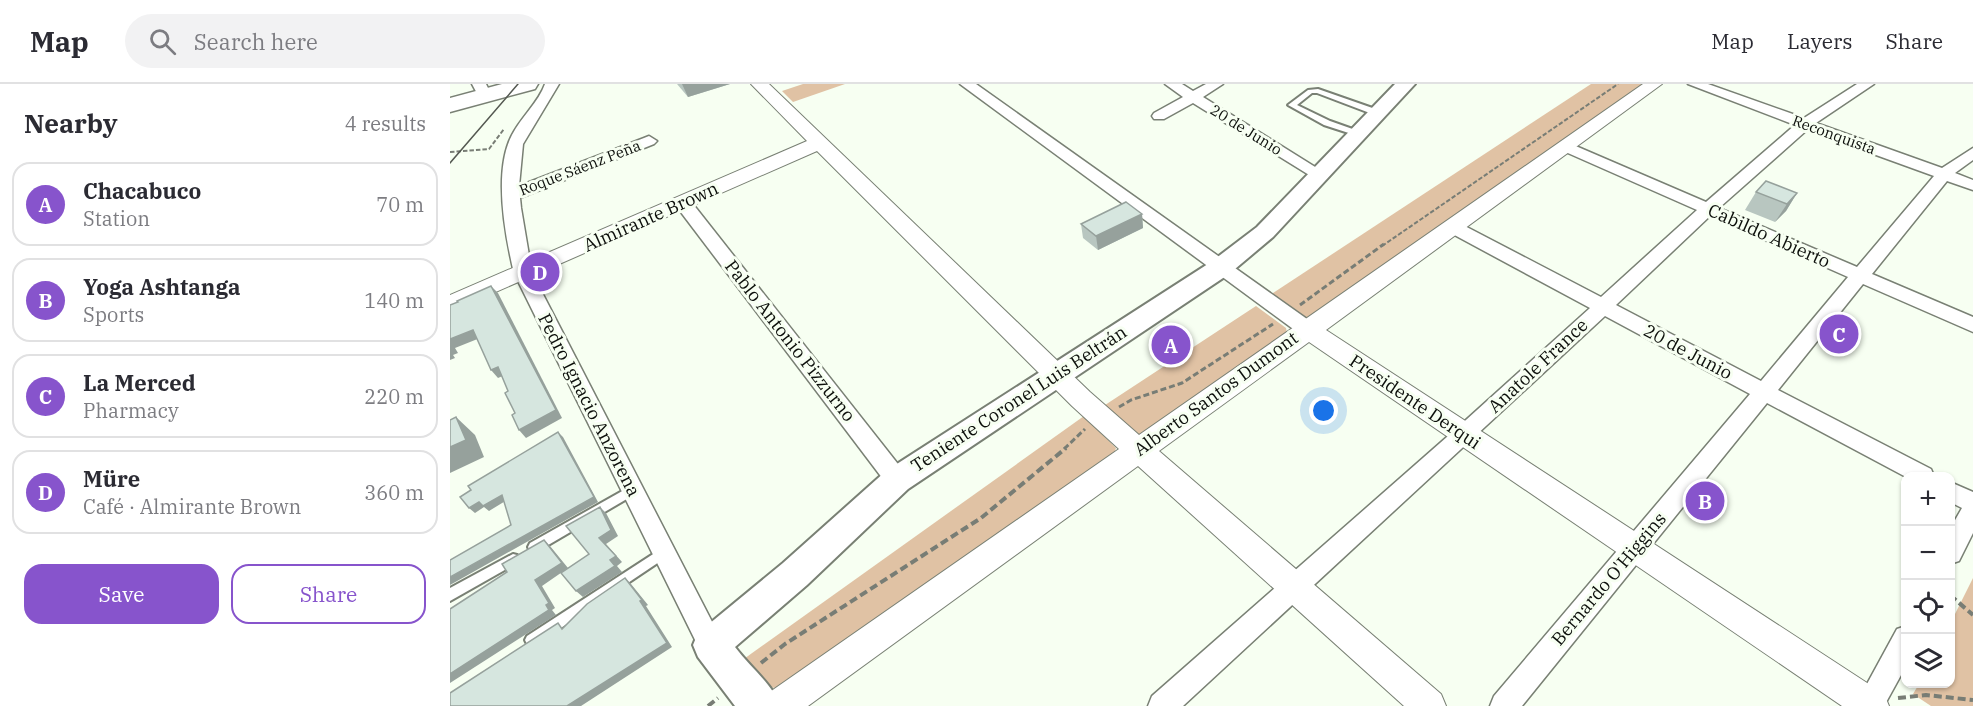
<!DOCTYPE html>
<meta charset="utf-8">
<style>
:root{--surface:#fff;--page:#f2f2f3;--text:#2b2b33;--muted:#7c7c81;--line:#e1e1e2;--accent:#8754cc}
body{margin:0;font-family:"IBM Plex Serif",serif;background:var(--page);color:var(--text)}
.controls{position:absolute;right:18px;bottom:18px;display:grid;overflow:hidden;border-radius:12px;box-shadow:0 2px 4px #0004}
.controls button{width:54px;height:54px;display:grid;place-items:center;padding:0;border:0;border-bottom:2px solid var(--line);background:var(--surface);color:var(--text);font:30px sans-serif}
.you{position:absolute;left:874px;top:327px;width:21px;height:21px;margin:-15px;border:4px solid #fff;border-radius:50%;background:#1a73e8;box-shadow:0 0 0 9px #1a73e833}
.badge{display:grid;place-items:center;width:39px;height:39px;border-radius:50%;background:var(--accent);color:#fff;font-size:20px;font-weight:700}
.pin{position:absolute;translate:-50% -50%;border:3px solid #fff;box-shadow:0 2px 6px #0006}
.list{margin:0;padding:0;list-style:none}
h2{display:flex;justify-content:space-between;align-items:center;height:78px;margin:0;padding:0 24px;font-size:26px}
h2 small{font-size:20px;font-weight:400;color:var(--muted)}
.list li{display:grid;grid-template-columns:39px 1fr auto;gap:18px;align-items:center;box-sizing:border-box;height:84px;margin:0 12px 12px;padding:0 12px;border:2px solid var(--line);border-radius:18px}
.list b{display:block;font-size:22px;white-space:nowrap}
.list p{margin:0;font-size:20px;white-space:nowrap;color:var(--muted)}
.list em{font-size:20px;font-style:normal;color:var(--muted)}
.actions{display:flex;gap:12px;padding:18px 24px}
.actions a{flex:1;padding:14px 0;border:2px solid var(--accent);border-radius:18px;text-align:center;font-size:21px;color:var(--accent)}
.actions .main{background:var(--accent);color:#fff}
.icon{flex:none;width:33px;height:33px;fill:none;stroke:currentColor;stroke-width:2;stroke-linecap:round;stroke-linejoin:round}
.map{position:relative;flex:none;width:1523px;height:622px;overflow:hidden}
header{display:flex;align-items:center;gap:36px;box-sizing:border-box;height:84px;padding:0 30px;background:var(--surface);border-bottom:2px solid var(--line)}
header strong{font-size:28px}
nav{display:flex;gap:33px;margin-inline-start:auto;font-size:21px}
.search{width:420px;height:54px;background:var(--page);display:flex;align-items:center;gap:15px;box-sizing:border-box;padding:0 21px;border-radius:33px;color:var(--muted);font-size:22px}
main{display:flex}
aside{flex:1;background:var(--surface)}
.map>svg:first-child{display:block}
.green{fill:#e0c2a4}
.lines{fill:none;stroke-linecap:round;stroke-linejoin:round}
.service-casing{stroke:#798074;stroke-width:4}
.minor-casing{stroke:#798074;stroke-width:3}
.tertiary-casing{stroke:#798074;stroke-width:2}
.secondary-casing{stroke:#798074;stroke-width:4}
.primary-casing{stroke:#798074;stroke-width:3}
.path-far2{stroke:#787d75;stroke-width:2;stroke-dasharray:4.5 2;stroke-linecap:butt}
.path-far1{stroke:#787d75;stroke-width:3;stroke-dasharray:6 3;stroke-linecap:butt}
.path{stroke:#787d75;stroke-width:4;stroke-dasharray:8 4;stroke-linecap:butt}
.service{fill:#fff;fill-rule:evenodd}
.minor{fill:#fff;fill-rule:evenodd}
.tertiary{fill:#fff;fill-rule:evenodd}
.secondary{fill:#fff;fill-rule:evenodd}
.primary{fill:#fff;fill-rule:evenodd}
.tram{stroke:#545851;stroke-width:1.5}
.wall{fill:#b8c6c0}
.shaded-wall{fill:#96a19c}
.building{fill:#d6e6df;stroke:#96a19c;stroke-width:1.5}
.labels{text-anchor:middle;stroke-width:6;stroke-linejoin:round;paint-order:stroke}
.far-street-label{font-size:15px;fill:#0c0f0b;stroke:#f7fff2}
.street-label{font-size:18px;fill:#0c0f0b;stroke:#f7fff2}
</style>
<header>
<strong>Map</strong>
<div class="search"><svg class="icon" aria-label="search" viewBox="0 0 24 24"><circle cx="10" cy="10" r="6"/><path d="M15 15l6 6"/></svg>Search here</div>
<nav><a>Map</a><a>Layers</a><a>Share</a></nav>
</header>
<main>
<aside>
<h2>Nearby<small>4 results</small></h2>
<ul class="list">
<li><span class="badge">A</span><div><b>Chacabuco</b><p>Station</p></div><em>70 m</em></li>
<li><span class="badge">B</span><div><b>Yoga Ashtanga</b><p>Sports</p></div><em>140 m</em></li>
<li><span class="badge">C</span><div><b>La Merced</b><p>Pharmacy</p></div><em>220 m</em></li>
<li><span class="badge">D</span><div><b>Müre</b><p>Café · Almirante Brown</p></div><em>360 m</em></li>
</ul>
<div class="actions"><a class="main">Save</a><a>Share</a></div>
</aside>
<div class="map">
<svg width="1523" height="622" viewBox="0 0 1523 622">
<rect width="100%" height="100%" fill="#f7fff2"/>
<g class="green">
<polygon points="353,0 395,0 343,18 332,7"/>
<polygon points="1141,0 1195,0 857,234 820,211"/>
<polygon points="806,222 836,244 837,249 692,350 687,350 652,323"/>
<polygon points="634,332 666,364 664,370 327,604 315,603 291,577"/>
<polygon points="1523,494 1523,622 1481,622 1463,610 1469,600 1500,600 1501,538"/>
</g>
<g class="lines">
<g class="service-casing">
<g id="service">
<polygon points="868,5 931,27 932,29 925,31 867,9 862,9 847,21 880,37 911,48 911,52 908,52 874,41 838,21 858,6"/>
<polygon points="183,401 187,403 189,406 187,409 88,467 84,468 80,467 78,463 80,459"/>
<polygon points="214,463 218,464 220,468 218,472 87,560 82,562 77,560 75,556 77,552"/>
<polygon points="63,470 67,471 69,475 67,479 0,517 0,504"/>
</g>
</g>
<g class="minor-casing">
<g id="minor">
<polygon points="22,0 36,0 42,12 40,15 30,15"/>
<path d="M95 0H109L73 60 69 102 194 54 199 52 207 57 204 60 70 114 71 124 82 189 274 561 270 570 261 574 252 570 64 189C55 151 43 87 62 51 71 33 89 18 95 0Z"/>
<polygon points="510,0 526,0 864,240 867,245 864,250 850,250"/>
<polygon points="715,0 732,0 743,7 756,0 773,0 753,13 878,91 870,96 864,94 743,19 714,35 704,35 702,32 704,29 733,13"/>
<path d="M1238 0H1258L1354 34 1407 0H1424L1366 39 1492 84 1523 64V76L1505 89 1523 96V106L1497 97 1422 190 1523 233V248L1413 200 1328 306 1481 385 1484 392 1456 393 1317 319 1072 622H1040L1044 612 1300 310 1155 232 733 622H698L702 612 1006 345 1140 224 997 147 994 143 997 139H1009L1151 213 1247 126 1111 66 1108 63 1111 60H1121L1256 118 1345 41ZM1357 46 1484 92 1407 183 1269 124ZM1260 132 1398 193 1311 297 1166 221Z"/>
<polygon points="233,114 239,115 455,389 458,396 455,403 447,405 439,403 227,123 225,119"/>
<polygon points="1500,398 1523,408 1523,449 1509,477 1500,480 1500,445 1512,424 1500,418"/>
<polygon points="1456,542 1456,582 1434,622 1405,622 1447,545"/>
</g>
</g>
<g class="tertiary-casing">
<polygon id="tertiary" points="301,0 319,0 640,308 689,351 1193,0 1212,0 876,246 1434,610 1439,622 1392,622 859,258 709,367 991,610 996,622 954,622 688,382 358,622 312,622 317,610 669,365 622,322 367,67 0,228 0,211 357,57"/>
</g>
<g class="secondary-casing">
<path id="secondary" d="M945 0H965L823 153 779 190 458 405 357 501 285 563C300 583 322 600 331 622H285L248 573 243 561 248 549 333 479 436 387 761 178 807 143Z"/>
</g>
<g class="primary-casing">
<polygon id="primary" points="52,0 88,0 85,5 0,28 0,14"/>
</g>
<g class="path-far2">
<polyline points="0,68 39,65 54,45"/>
<polyline points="932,162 1168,0"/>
</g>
<g class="path-far1">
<polyline points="850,221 934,160"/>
<polyline points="669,323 681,316 732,299 823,240"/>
<polyline points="614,365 635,345"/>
</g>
<g class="path">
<polyline points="1500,511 1523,531"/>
<polyline points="311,579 335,560 531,434 616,364"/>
<polyline points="1448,614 1476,611 1523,616"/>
<polyline points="258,622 268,614"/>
</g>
<use href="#service" class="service"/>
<use href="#minor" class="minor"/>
<use href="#tertiary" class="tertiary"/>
<use href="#secondary" class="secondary"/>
<use href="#primary" class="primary"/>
<polyline class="tram" points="0,79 68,0"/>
</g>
<g class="wall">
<polygon points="227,0 280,0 238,13"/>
<polygon points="1306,108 1347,109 1336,127 1325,138 1295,126"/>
<polygon points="692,130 693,144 648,166 633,154 631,140"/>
</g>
<g class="shaded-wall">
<polygon points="232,0 280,0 238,13"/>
<polygon points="1347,109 1336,127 1325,138 1337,120"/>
<polygon points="692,130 693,144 648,166 646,152"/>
<polygon points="41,202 48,209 112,334 76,354 69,346"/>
<polygon points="23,246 30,254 5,264 8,269 3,271 5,274 0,276 0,255"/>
<polygon points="48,283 55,291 48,294 41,286"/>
<polygon points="6,333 25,351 34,373 0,389 0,363"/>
<polygon points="108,348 113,353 148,418 0,501 0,493 144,413"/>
<polygon points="52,411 57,416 39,427 34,423 25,429 19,424 29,418"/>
<polygon points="150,423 156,429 168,452 156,460 172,478 167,482 172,488 133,513 126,507 160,476 149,454"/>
<polygon points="94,456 100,462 118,484 92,502 105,524 102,526 106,531 0,599 0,590 96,521 85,496"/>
<polygon points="175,494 181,500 198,521 196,522 222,563 131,622 117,622 190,517"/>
</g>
<g class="building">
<polygon points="1316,97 1347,109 1337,120 1306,108"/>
<polygon points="676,118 692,130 646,152 631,140"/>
<polygon points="41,202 106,326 69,346 62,331 65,329 55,309 58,307 48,283 41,286 23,246 0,255 0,221 8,218 7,217"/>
<polygon points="6,333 16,356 0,363 0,336"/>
<polygon points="108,348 144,413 0,493 0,476 61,441 52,411 33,422 29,418 19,424 10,413 21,406 18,402"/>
<polygon points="150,423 161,446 149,454 166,472 160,476 165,482 126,507 111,489 139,470 116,442"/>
<polygon points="94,456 112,479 85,496 99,519 96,521 99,526 0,590 0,525 57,488 52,480"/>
<polygon points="175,494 192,516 190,517 217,559 117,622 0,622 0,609 108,539 112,545 137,520"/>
</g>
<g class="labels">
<g class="far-street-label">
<text transform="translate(796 46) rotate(32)" y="5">20 de Junio</text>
<text transform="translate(1384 51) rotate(20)" y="5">Reconquista</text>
<text transform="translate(130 84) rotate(-21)" y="5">Roque Sáenz Peña</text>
</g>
<g class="street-label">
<text transform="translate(201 133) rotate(-24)" y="6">Almirante Brown</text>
<text transform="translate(1319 152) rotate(24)" y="6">Cabildo Abierto</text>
<text transform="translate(340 257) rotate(52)" y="6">Pablo Antonio Pizzurno</text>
<text transform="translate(1238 268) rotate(28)" y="6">20 de Junio</text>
<text transform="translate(1088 282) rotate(-43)" y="6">Anatole France</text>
<text transform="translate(766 310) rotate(-36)" y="6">Alberto Santos Dumont</text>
<text transform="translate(569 315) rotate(-33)" y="6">Teniente Coronel Luis Beltrán</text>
<text transform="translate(965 318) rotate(34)" y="6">Presidente Derqui</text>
<text transform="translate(139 321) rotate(63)" y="6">Pedro Ignacio Anzorena</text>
<text transform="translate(1159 495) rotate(-50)" y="6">Bernardo O'Higgins</text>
</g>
</g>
</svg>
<div class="controls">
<button>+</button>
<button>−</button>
<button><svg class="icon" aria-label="locate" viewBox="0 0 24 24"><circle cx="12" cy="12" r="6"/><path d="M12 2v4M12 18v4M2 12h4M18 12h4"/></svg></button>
<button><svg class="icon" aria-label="layers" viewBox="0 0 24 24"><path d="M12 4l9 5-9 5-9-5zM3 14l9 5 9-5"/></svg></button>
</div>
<div class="you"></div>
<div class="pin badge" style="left:721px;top:261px">A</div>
<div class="pin badge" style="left:1255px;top:417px">B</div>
<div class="pin badge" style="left:1389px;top:250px">C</div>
<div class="pin badge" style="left:90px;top:188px">D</div>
</div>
</main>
